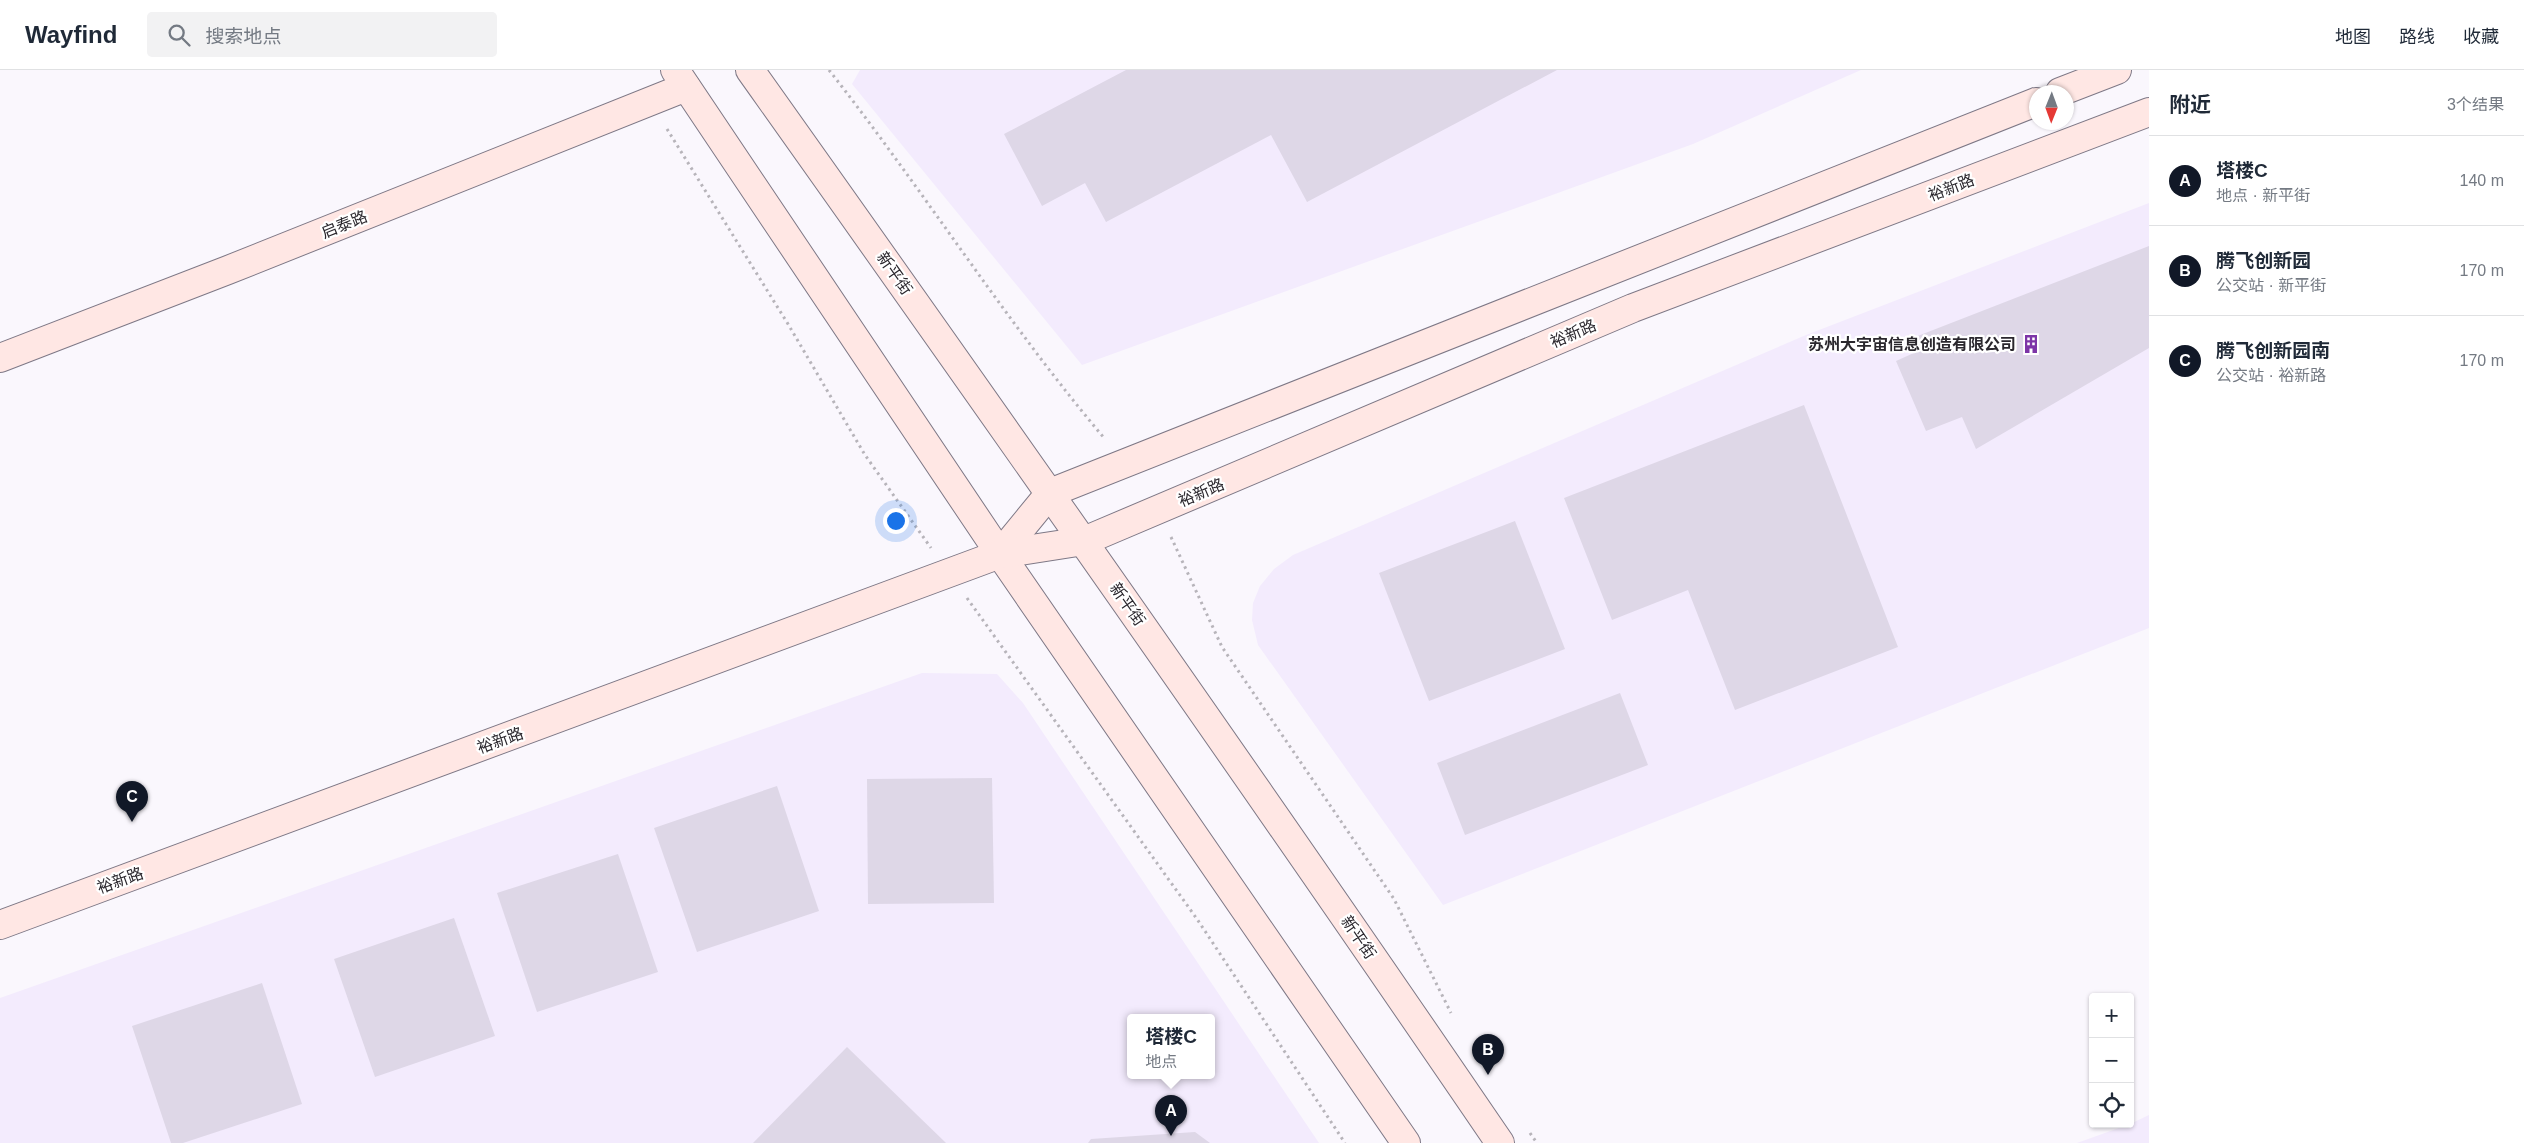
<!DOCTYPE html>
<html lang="zh">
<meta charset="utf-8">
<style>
:root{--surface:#fff;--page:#f2f2f3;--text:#1f2937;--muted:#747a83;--line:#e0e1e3;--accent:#111827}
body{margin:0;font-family:Arial,"Noto Sans SC",sans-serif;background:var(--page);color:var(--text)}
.controls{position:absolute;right:15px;bottom:15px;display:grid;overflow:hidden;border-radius:5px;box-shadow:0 1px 4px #0004}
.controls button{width:45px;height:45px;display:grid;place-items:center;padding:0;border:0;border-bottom:1px solid var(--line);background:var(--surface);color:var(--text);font:25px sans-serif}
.compass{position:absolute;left:2029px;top:15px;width:45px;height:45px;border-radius:50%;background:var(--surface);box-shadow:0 1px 4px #0004;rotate:181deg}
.you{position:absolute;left:895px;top:450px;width:18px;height:18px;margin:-12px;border:4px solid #fff;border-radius:50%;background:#1a73e8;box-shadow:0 0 0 8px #1a73e833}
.badge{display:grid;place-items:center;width:32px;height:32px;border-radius:50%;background:var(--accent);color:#fff;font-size:16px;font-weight:700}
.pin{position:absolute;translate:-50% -41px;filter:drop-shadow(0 1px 2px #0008)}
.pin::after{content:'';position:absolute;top:26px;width:18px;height:15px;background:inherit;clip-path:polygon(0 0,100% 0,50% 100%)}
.popup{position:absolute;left:1127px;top:944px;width:88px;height:65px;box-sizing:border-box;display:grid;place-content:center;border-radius:5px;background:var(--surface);filter:drop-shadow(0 1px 4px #0005);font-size:16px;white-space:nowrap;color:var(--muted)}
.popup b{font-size:19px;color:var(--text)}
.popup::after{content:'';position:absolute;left:50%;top:100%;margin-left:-10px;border:10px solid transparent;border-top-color:var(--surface)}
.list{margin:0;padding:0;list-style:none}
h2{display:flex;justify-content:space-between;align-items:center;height:65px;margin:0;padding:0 20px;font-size:21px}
h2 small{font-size:16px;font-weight:400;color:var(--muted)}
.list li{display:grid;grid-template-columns:32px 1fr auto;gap:15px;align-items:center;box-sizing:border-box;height:90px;padding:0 20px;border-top:1px solid var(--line)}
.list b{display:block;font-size:19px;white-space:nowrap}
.list p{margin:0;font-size:16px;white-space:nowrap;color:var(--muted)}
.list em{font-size:16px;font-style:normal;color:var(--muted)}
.icon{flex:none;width:28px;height:28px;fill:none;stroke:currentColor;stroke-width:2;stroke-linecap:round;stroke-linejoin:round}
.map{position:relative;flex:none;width:2149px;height:1073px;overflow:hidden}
header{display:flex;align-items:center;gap:30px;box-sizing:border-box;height:70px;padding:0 25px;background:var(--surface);border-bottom:1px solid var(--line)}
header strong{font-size:24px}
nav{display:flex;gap:28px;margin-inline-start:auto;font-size:18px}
.search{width:350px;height:45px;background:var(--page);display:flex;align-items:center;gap:12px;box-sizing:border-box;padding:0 18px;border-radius:5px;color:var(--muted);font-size:19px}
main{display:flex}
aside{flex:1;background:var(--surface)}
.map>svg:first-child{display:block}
.built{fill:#f3ebfd;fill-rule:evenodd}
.building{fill:#ded7e7}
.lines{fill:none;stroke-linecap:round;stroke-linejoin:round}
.secondary-casing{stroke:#7e7886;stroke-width:30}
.path{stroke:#b7b4ba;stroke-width:3;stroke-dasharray:2.5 4;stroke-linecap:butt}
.secondary{stroke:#ffe7e4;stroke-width:28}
.labels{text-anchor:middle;stroke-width:4.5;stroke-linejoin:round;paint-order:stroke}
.street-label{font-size:16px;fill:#2a272d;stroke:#fff}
.poi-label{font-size:16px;font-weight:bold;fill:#2a272d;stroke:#fff;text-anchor:end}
</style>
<header>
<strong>Wayfind</strong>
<div class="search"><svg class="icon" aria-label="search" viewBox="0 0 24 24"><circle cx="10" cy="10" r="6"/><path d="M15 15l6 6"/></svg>搜索地点</div>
<nav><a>地图</a><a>路线</a><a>收藏</a></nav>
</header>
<main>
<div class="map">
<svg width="2149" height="1073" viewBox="0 0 2149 1073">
<rect width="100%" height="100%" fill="#faf7fd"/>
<g class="built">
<polygon points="860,0 1861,0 1693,74 1082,295 852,14"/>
<polygon points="2149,133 2149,558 1443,835 1258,575 1252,550 1253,533 1260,516 1274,499 1293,485 1806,265"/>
<path d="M922 603 997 604 1023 633 1319 1073H0V928ZM1131 947H1211V1005H1131Z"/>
<polygon points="2149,1045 2149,1073 2077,1073 2130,1054"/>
</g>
<g class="building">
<polygon points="1126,0 1557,0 1307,132 1271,65 1106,152 1085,113 1042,136 1004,64"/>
<polygon points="2149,176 2149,278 1976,379 1962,347 1926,361 1896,291 1916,282 1910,269"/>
<polygon points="1804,335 1898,577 1735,640 1688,520 1612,550 1564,428"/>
<polygon points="1515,451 1565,579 1429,631 1379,503"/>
<polygon points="1620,623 1648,695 1465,765 1437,693"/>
<polygon points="992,708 994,833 868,834 867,709"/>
<polygon points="777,716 819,841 697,882 654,758"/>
<polygon points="618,784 658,902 537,942 497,823"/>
<polygon points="454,848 495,966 375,1007 334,889"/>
<polygon points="262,913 302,1034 183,1073 171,1073 132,956"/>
<polygon points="847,977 946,1073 753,1073"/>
<polygon points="1195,1062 1210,1073 1088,1073 1091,1069"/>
</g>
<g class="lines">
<g class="secondary-casing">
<g id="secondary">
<polyline points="675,0 1000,484 1406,1073"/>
<path d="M750 0C1003 356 1254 712 1500 1073"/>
<polyline points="2060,22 2117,0"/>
<polyline points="0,288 228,200 686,17"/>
<polyline points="1000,484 1050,423 2036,32"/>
<polyline points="0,855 1000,484 1084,471 1633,238 2149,42"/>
</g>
</g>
<g class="path">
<path d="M829 0C924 121 1006 252 1105 369"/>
<polyline points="667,59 788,254 865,385 931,478"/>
<polyline points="1171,467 1222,577 1394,829 1451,943"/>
<polyline points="967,528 1197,849 1345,1073"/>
<polyline points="1530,1063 1537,1073"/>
</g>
<use href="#secondary" class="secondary"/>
</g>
<defs>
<g id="building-bare" transform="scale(1.5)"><path d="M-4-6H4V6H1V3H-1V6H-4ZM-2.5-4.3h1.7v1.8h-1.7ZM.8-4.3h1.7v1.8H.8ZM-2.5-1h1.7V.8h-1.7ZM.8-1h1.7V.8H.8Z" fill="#7d35a7" stroke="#fff" stroke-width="2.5" paint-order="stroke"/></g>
</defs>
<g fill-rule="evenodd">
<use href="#building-bare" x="2031" y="274"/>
</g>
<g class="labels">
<g class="street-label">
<text transform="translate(1951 117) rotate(-21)" y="6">裕新路</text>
<text transform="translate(344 154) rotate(-22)" y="6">启泰路</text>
<text transform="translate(895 203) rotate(55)" y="6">新平街</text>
<text transform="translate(1573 263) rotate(-23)" y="6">裕新路</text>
<text transform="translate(1201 422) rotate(-23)" y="6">裕新路</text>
<text transform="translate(1128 534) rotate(55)" y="6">新平街</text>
<text transform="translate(500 670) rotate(-20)" y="6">裕新路</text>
<text transform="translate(120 810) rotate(-20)" y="6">裕新路</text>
<text transform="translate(1359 867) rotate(56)" y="6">新平街</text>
</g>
<g class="poi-label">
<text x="2016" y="280">苏州大宇宙信息创造有限公司</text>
</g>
</g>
</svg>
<div class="controls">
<button>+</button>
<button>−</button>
<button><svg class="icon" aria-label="locate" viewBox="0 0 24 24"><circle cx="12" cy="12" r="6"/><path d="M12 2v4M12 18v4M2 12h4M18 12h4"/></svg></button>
</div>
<svg class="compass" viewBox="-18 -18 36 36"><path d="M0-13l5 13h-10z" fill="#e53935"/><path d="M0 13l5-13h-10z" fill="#747a83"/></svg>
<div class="you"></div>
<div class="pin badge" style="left:1171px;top:1066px">A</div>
<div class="popup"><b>塔楼C</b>地点</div>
<div class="pin badge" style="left:1488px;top:1005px">B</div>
<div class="pin badge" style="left:132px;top:752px">C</div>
</div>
<aside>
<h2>附近<small>3个结果</small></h2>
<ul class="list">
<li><span class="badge">A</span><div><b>塔楼C</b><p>地点 · 新平街</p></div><em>140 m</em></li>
<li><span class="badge">B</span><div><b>腾飞创新园</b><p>公交站 · 新平街</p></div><em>170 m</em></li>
<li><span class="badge">C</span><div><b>腾飞创新园南</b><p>公交站 · 裕新路</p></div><em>170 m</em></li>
</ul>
</aside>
</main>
